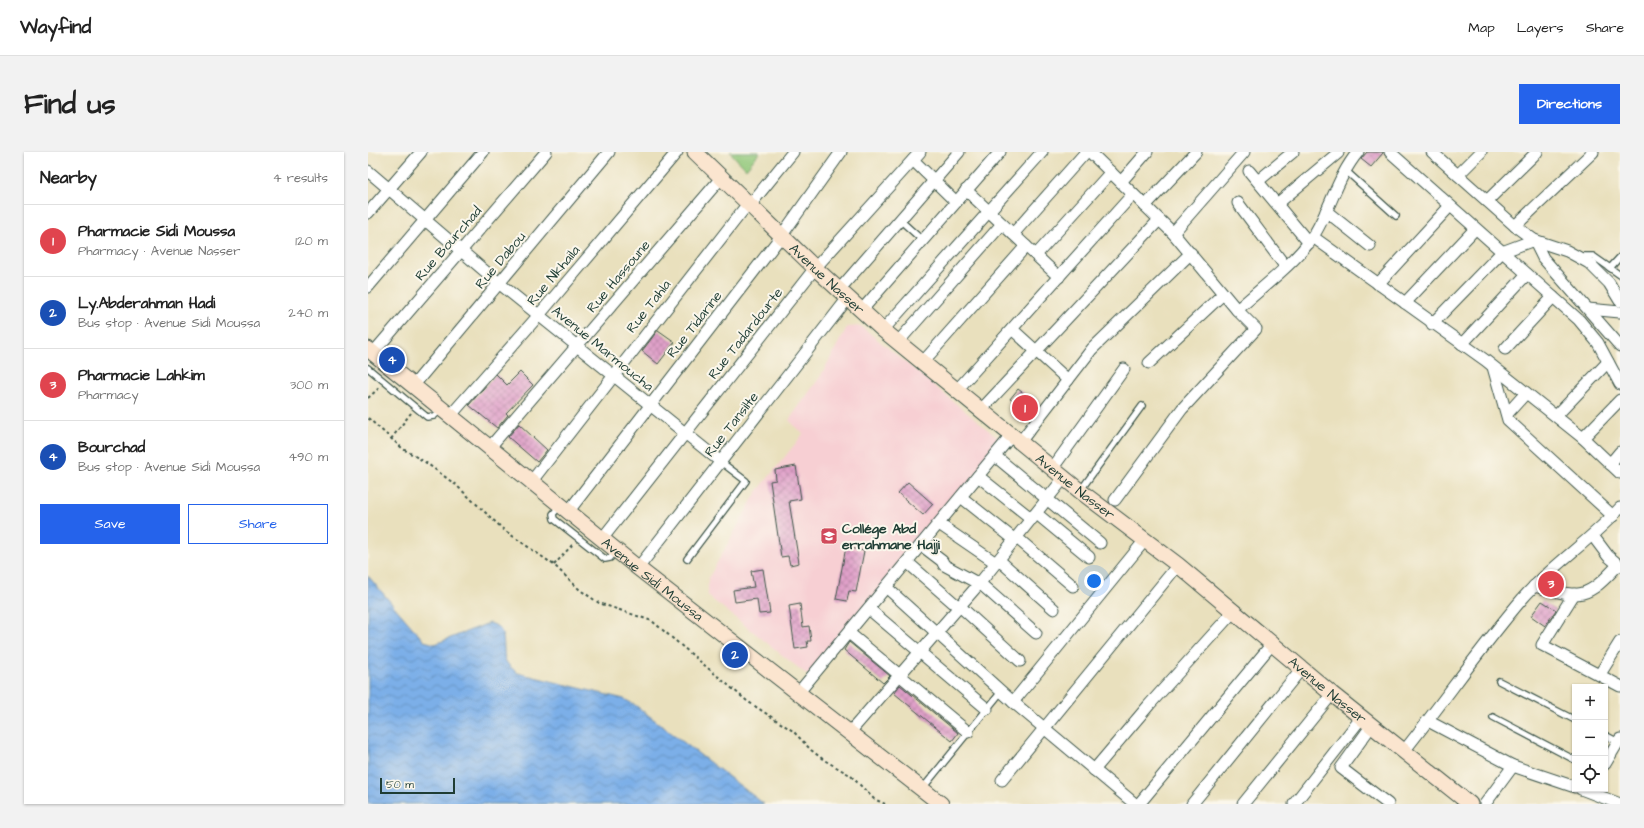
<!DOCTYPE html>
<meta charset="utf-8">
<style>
:root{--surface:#fff;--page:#f2f2f2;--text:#222;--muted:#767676;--line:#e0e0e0;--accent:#2563eb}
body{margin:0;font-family:"Architects Daughter",sans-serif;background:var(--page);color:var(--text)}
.controls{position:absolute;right:12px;bottom:12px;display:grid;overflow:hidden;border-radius:0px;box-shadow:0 1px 3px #0004}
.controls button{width:36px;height:36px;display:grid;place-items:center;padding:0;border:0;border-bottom:1px solid var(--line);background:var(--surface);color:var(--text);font:20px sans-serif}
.scale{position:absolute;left:12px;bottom:10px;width:75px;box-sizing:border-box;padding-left:4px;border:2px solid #1f3d34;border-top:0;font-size:11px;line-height:14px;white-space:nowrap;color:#1f3d34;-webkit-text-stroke:3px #fbf7ec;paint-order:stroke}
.you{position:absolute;left:726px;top:429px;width:14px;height:14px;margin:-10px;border:3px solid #fff;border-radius:50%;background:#1a73e8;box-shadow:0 0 0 6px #1a73e833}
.badge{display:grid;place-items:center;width:26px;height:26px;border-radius:50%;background:var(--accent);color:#fff;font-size:13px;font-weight:700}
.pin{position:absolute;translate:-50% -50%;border:2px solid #fff;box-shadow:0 1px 4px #0006}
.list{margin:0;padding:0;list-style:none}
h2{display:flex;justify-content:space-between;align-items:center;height:52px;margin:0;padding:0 16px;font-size:17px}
h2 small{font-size:13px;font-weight:400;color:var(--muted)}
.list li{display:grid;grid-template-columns:26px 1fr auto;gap:12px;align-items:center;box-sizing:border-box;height:72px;padding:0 16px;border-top:1px solid var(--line)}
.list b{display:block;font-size:15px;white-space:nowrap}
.list p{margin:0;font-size:13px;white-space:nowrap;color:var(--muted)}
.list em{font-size:13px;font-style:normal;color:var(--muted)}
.actions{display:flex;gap:8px;padding:12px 16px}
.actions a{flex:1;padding:9px 0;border:1px solid var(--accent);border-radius:0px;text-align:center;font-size:14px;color:var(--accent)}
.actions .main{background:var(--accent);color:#fff}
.icon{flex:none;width:22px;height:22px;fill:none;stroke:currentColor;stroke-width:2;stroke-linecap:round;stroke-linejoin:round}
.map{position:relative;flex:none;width:1252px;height:652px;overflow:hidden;border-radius:0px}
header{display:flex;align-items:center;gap:24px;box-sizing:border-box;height:56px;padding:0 20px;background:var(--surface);border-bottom:1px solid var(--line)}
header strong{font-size:19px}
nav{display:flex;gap:22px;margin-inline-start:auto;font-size:14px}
.intro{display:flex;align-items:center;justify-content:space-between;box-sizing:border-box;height:96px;padding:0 24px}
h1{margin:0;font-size:28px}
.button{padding:10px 18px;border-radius:0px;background:var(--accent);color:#fff;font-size:14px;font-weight:700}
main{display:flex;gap:24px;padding:0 24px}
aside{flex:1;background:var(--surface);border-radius:0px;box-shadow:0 1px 3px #0004}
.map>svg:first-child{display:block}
.built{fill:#f7cfd3}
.park{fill:#91c779;stroke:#588256}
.water{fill:url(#water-waves);stroke:#4d768e}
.building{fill:url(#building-cross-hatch)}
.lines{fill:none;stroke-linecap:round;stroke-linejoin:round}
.lane-casing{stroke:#3d5549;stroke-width:8}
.street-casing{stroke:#3d5549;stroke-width:13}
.secondary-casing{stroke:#3d5549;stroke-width:17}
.path{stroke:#3d5549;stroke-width:2;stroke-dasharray:3 3;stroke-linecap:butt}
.lane{stroke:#fff;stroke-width:5.5}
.street{stroke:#fff;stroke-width:11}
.secondary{stroke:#fbe5cf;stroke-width:15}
.labels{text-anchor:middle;stroke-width:4;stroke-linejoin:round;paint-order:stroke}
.street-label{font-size:14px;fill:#1f3d34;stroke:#fbf7ec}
.poi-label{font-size:14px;font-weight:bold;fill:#1f3d34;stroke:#fbf7ec;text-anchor:start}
</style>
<header>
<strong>Wayfind</strong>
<nav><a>Map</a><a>Layers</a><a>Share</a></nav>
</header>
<div class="intro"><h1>Find us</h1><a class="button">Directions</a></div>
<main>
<aside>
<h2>Nearby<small>4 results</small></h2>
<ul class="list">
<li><span class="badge" style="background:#e0444e">1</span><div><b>Pharmacie Sidi Moussa</b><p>Pharmacy · Avenue Nasser</p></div><em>120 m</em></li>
<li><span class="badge" style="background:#1a4fb4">2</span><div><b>Ly.Abderahman Hadi</b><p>Bus stop · Avenue Sidi Moussa</p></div><em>240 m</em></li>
<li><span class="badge" style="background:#e0444e">3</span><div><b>Pharmacie Lahkim</b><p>Pharmacy</p></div><em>300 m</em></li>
<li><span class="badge" style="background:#1a4fb4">4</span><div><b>Bourchad</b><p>Bus stop · Avenue Sidi Moussa</p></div><em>490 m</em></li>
</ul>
<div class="actions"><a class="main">Save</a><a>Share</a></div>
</aside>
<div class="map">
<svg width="1252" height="652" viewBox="0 0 1252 652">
<defs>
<pattern id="water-waves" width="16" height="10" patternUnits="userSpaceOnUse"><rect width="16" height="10" fill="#7bafe8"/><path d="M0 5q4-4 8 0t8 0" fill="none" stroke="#6490bd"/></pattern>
<pattern id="building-cross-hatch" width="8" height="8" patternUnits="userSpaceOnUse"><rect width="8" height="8" fill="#e0a0c9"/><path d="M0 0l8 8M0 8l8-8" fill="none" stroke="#b584a4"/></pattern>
</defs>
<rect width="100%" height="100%" fill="#fbf7ec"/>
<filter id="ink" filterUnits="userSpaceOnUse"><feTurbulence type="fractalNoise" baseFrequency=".025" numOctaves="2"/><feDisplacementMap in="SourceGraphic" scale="8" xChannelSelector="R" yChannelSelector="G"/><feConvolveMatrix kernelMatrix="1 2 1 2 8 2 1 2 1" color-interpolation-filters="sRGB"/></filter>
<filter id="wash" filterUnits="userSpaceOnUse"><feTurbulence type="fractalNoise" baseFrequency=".012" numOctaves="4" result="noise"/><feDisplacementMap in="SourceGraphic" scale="16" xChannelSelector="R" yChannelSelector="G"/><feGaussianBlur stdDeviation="0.9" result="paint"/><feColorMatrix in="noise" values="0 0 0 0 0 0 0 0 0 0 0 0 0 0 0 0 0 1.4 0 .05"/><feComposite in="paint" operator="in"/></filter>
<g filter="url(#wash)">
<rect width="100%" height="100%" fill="#e9e0bd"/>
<polygon class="built" points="493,174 635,290 443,526 340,444 340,427 388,341 435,282 421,268 452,225 479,175"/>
<polygon class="park" points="362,0 392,0 378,17"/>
<path class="water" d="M0 424 56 489 67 492 121 471C140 475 134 493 137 507 139 513 145 517 150 521L256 547 267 553 396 652H0Z"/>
<g id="blocks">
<g class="building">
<polygon points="999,0 1015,0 1015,1 1003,15 993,7"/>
<polygon points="290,178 307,190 290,212 274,199"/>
<polygon points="152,220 165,233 138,261 140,263 129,276 101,253 128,222 139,233"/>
<polygon points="650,237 671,253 663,264 642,247"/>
<polygon points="151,272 179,298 169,310 140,285"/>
<polygon points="428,314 433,347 421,349 431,411 422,413 420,404 413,405 402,329 408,328 407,318"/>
<polygon points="540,330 565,352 555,363 530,341"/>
<polygon points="478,395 496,399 488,440 481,439 479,449 468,447"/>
<polygon points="395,417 402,461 391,462 389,447 367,450 365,438 386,435 383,419"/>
<polygon points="1174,449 1188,458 1177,474 1163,464"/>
<polygon points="432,452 435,475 441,474 443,489 439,489 440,495 427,497 421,454"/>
<polygon points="481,490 522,524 515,531 476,498"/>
<polygon points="532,533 590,581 584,589 526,541"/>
</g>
</g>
</g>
<g filter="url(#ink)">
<use href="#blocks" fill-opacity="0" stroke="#3d5549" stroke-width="1"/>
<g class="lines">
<g class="lane-casing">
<g id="lane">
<polyline points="977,18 1028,64"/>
<polyline points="532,68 554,88"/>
<polyline points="1213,104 1225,104 1252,123"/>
<polyline points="1242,116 1252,105"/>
<polyline points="0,216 59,265 66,264 73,257"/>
<polyline points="712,339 774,254"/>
<polyline points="192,354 185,362 186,367 237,407 242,406 248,398"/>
<polyline points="319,407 378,329 353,310"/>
<polyline points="1131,529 1207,568"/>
<polyline points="1125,565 1207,608"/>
<polyline points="1237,583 1250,590"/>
<polyline points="555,636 633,540"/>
</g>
</g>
<g class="street-casing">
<g id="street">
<polyline points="722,0 805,81 869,158"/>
<polyline points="1022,0 1211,168 1230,191 1252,232"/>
<polyline points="1064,0 1147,74 1166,88 1175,106 1252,194"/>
<polyline points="545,8 588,50"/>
<polyline points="0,19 132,132 353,310"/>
<polyline points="881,19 941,91"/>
<polyline points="1090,23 1113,0"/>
<polyline points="890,29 925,0"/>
<polyline points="753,30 779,0"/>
<polyline points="598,38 691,125"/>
<polyline points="1119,49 1169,0"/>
<polyline points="870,51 917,114"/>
<polyline points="909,52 970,1"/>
<polyline points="777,54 828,0"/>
<polyline points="958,59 1002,94"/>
<polyline points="0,61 53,0"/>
<polyline points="1147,74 1225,0"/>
<polyline points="805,81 876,0"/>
<polyline points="645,82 718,0"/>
<polyline points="945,85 1117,208 1215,286 1252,321"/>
<polyline points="668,103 743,20"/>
<polyline points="1010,132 1082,54"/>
<polyline points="0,135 115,0"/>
<polyline points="471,138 591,0"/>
<polyline points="1037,151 1107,77"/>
<polyline points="1220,157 1252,160"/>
<polyline points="493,159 632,0"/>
<polyline points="1064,172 1134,100 1166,88 1199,99 1221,111 1241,131 1252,149"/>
<polyline points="644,177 700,228"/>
<polyline points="515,178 674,0"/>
<polyline points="530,190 634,72"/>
<polyline points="1094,192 1159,122"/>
<polyline points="1137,197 1185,145"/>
<polyline points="5,201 178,0"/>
<polyline points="554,211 658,94"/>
<polyline points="781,211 855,142"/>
<polyline points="1125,215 1140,268 1245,364"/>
<polyline points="45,234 241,0"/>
<polyline points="588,239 765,42"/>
<polyline points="612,259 791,68"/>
<polyline points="1139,262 1158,241"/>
<polyline points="83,263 171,163 309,0"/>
<polyline points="1188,264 1240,210"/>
<polyline points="1215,286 1252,248"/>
<polyline points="652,290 724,197 823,101"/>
<polyline points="122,295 353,26"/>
<polyline points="627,304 732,391"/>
<polyline points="1242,312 1252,300"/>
<polyline points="684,317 756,217"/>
<polyline points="610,324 664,367"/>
<polyline points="163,330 375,58 382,53 425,0"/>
<polyline points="593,345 647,388"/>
<path d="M747 348 814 257 888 177 869 158C892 137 927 111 944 86 962 59 969 25 990 0"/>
<polyline points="200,360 414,83 473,0"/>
<polyline points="669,362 721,405"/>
<polyline points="571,372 628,411"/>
<polyline points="1225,384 1240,404 1252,414"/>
<polyline points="649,386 705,434"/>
<polyline points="234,387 447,116 552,0"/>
<polyline points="553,393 574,409 576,413 615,434 668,481"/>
<polyline points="631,408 686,457"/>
<polyline points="539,410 587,452 595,457 652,509"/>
<polyline points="270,416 480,146"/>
<path d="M1166 434C1212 446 1217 449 1250 413"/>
<polyline points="518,435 645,550 767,652"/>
<polyline points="1206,442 1174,493 1252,534"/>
<polyline points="501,457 619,557"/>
<polyline points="481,481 600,580"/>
<polyline points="1232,522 1252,490"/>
<polyline points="431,540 643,284"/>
<polyline points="645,550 777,388"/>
<polyline points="1060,569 1145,614 1207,635"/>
<polyline points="1004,573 973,616 1020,652"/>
<polyline points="482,580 611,432 696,326"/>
<path d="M1036 599C1076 549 1113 495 1155 446 1184 413 1222 389 1252 356"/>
<polyline points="1237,612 1252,587"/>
<polyline points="726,618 781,553 866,459"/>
<polyline points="634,628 810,413"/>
<polyline points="1213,637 1252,652"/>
<polyline points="771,652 904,492"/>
<polyline points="824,652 934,516"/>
<polyline points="875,652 964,542"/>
<polyline points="926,652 994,565"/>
<polyline points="1117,652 1145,614"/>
</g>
</g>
<g class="secondary-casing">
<g id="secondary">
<path id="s1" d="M327 0 447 116 515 178 712 339 810 413 964 542 1102 652"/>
<path id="s2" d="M0 197 270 416 573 652"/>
</g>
</g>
<g class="path">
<polyline points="0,246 12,235"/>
<polyline points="0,266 35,297 57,310 88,333 136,378 186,413 212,438 231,451 284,469 379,549 425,579 443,598 456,608 482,623 506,647 517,652"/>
<polyline points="23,287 43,261"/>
<polyline points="186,413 205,392"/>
</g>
<use href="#lane" class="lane"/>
<use href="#street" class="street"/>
<use href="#secondary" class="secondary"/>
</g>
</g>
<defs>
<g id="school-square" transform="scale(0.9)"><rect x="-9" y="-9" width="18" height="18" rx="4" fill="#d1495b" stroke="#fbf7ec"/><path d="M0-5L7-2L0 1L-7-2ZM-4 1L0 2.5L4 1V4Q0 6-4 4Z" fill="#fff"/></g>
</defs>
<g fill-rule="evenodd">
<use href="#school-square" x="461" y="384"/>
</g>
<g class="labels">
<g class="street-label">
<text transform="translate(80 91) rotate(-49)" y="5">Rue Bourchad</text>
<text transform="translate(132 108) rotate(-50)" y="5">Rue Dabou</text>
<text transform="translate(185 123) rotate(-50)" y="5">Rue Nkhaila</text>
<text transform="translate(250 124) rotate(-50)" y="5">Rue Hassoune</text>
<text dy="5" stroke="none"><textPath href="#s1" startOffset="183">Avenue Nasser</textPath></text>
<text transform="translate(280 154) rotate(-52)" y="5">Rue Tahla</text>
<text transform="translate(326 172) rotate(-52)" y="5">Rue Tidarine</text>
<text transform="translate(377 181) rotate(-52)" y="5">Rue Tadardourte</text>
<text transform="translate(235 196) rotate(39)" y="5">Avenue Marmoucha</text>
<text transform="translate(363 272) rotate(-52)" y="5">Rue Tansilte</text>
<text dy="5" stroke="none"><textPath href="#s1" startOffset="507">Avenue Nasser</textPath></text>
<text dy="5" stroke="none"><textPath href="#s2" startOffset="366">Avenue Sidi Moussa</textPath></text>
<text dy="5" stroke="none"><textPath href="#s1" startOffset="831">Avenue Nasser</textPath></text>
</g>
<g class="poi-label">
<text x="474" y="381">Collége Abd<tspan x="474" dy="16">errahmane Hajji</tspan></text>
</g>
</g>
</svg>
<div class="controls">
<button>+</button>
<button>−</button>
<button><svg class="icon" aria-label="locate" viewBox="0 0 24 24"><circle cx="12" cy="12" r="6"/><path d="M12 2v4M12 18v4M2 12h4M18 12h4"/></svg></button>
</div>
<div class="scale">50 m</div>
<div class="you"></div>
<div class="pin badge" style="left:657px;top:256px;background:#e0444e">1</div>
<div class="pin badge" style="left:367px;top:503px;background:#1a4fb4">2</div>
<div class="pin badge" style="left:1183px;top:432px;background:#e0444e">3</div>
<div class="pin badge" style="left:24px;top:208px;background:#1a4fb4">4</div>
</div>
</main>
